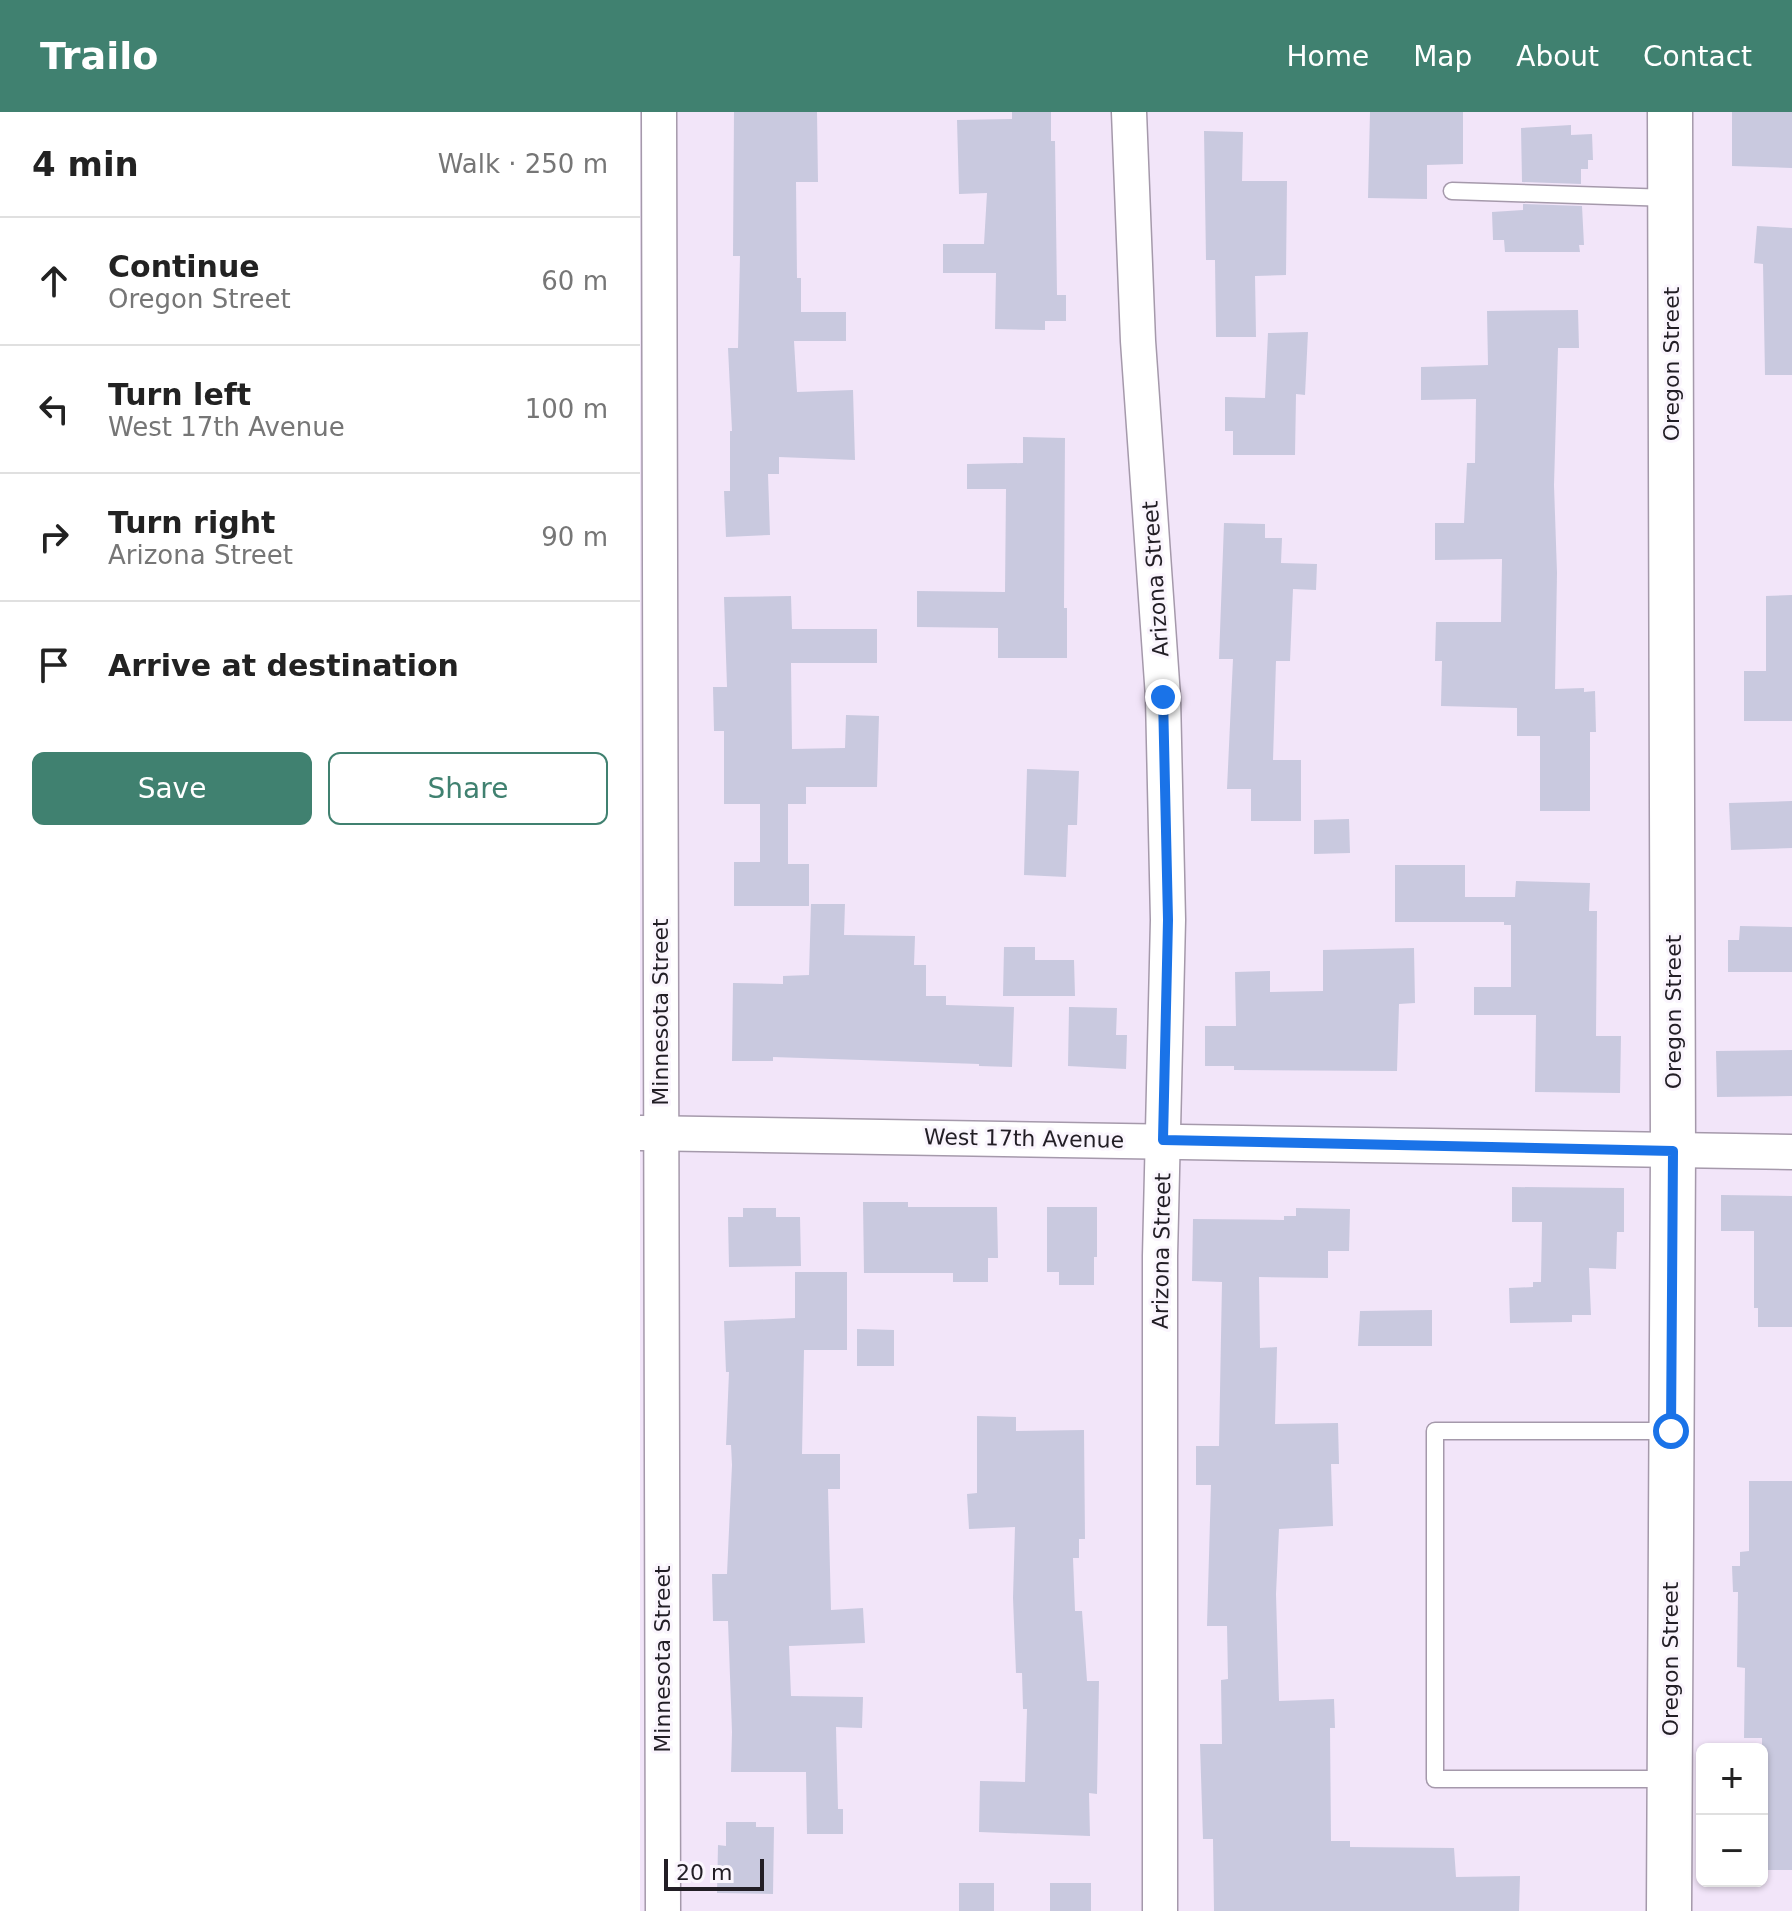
<!DOCTYPE html>
<meta charset="utf-8">
<style>
:root{--surface:#fff;--page:#f6f6f6;--text:#222;--muted:#767676;--line:#e0e0e0;--accent:#408170}
body{margin:0;font-family:"DejaVu Sans",sans-serif;background:var(--page);color:var(--text)}
.controls{position:absolute;right:24px;bottom:24px;display:grid;overflow:hidden;border-radius:12px;box-shadow:0 2px 6px #0004}
.controls button{width:72px;height:72px;display:grid;place-items:center;padding:0;border:0;border-bottom:2px solid var(--line);background:var(--surface);color:var(--text);font:40px sans-serif}
.scale{position:absolute;left:24px;bottom:20px;width:100px;box-sizing:border-box;padding-left:8px;border:4px solid #221e25;border-top:0;font-size:22px;line-height:28px;white-space:nowrap;color:#221e25;-webkit-text-stroke:6px #faf5fd;paint-order:stroke}
.stop{position:absolute;width:24px;height:24px;margin:-18px;border:6px solid #1a73e8;border-radius:50%;background:#fff}
.stop.end{background:#1a73e8;border-color:#fff;box-shadow:0 2px 8px #0008}
.list{margin:0;padding:0;list-style:none}
h2{display:flex;justify-content:space-between;align-items:center;height:104px;margin:0;padding:0 32px;font-size:34px}
h2 small{font-size:26px;font-weight:400;color:var(--muted)}
.list li{display:grid;grid-template-columns:52px 1fr auto;gap:24px;align-items:center;box-sizing:border-box;height:128px;padding:0 32px;border-top:2px solid var(--line)}
.list b{display:block;font-size:30px;white-space:nowrap}
.list p{margin:0;font-size:26px;white-space:nowrap;color:var(--muted)}
.list em{font-size:26px;font-style:normal;color:var(--muted)}
.actions{display:flex;gap:16px;padding:24px 32px}
.actions a{flex:1;padding:18px 0;border:2px solid var(--accent);border-radius:12px;text-align:center;font-size:28px;color:var(--accent)}
.actions .main{background:var(--accent);color:#fff}
.icon{flex:none;width:44px;height:44px;fill:none;stroke:currentColor;stroke-width:2;stroke-linecap:round;stroke-linejoin:round}
.map{position:relative;flex:none;width:1152px;height:1799px;overflow:hidden}
header{display:flex;align-items:center;gap:48px;box-sizing:border-box;height:112px;padding:0 40px;background:var(--accent);color:#fff}
header strong{font-size:38px}
nav{display:flex;gap:44px;margin-inline-start:auto;font-size:28px}
main{display:flex}
aside{flex:1;background:var(--surface)}
.map>svg:first-child{display:block}
.building{fill:#c9c9df}
.lines{fill:none;stroke-linecap:round;stroke-linejoin:round}
.lane-casing{stroke:#a599ab;stroke-width:19}
.street-casing{stroke:#a599ab;stroke-width:37}
.secondary-casing{stroke:#a599ab;stroke-width:47}
.lane{stroke:#fff;stroke-width:16}
.street{stroke:#fff;stroke-width:34}
.secondary{stroke:#fff;stroke-width:44}
.route{stroke:#1a73e8;stroke-width:10}
.labels{text-anchor:middle;stroke-width:6;stroke-linejoin:round;paint-order:stroke}
.street-label{font-size:22px;fill:#221e25;stroke:#faf5fd}
</style>
<header>
<strong>Trailo</strong>
<nav><a>Home</a><a>Map</a><a>About</a><a>Contact</a></nav>
</header>
<main>
<aside>
<h2>4 min<small>Walk · 250 m</small></h2>
<ul class="list">
<li><svg class="icon" aria-label="ahead" viewBox="0 0 24 24"><path d="M12 20V5M6 11l6-6 6 6"/></svg><div><b>Continue</b><p>Oregon Street</p></div><em>60 m</em></li>
<li><svg class="icon" aria-label="left" viewBox="0 0 24 24"><path d="M17 20v-9H6M10 6l-5 5 5 5"/></svg><div><b>Turn left</b><p>West 17th Avenue</p></div><em>100 m</em></li>
<li><svg class="icon" aria-label="right" viewBox="0 0 24 24"><path d="M7 20v-9h11M14 6l5 5-5 5"/></svg><div><b>Turn right</b><p>Arizona Street</p></div><em>90 m</em></li>
<li><svg class="icon" aria-label="arrive" viewBox="0 0 24 24"><path d="M6 21V4h12l-3 4 3 4H6"/></svg><div><b>Arrive at destination</b></div></li>
</ul>
<div class="actions"><a class="main">Save</a><a>Share</a></div>
</aside>
<div class="map">
<svg width="1152" height="1799" viewBox="0 0 1152 1799">
<rect width="100%" height="100%" fill="#f2e5f9"/>
<g class="building">
<polygon points="94,0 177,0 178,70 156,70 157,166 161,166 161,200 206,200 206,229 154,229 157,280 213,278 215,348 139,345 139,362 128,362 130,423 86,425 84,379 90,379 90,319 92,319 88,236 98,236 100,144 93,144"/>
<polygon points="372,0 411,0 411,29 415,29 417,183 426,183 426,209 405,209 405,218 355,217 356,161 303,161 303,132 344,132 347,81 319,82 317,8 372,7"/>
<polygon points="730,0 823,0 823,52 787,53 787,87 728,86"/>
<polygon points="1092,0 1152,0 1152,56 1092,54"/>
<polygon points="931,13 931,23 952,22 953,48 948,48 948,57 941,57 941,72 882,70 881,16"/>
<polygon points="564,19 603,20 602,69 647,69 646,163 615,164 616,225 576,225 575,148 566,148"/>
<polygon points="883,92 942,94 944,133 939,133 940,140 865,140 864,128 853,128 852,100 883,98"/>
<polygon points="1117,114 1152,116 1152,263 1125,263 1123,152 1114,151"/>
<polygon points="938,198 939,236 918,236 914,373 917,461 915,577 944,576 944,580 955,579 956,620 950,620 950,699 900,699 900,624 877,624 877,596 801,594 802,549 795,549 796,510 861,510 862,447 795,448 795,411 824,411 827,351 835,351 836,287 781,288 781,255 848,253 847,199"/>
<polygon points="668,220 665,283 656,282 655,343 593,343 593,319 585,319 585,285 625,286 628,221"/>
<polygon points="383,325 425,326 424,496 427,496 427,546 358,546 358,516 277,515 277,479 365,480 366,377 327,377 327,352 383,351"/>
<polygon points="584,411 625,412 625,426 642,426 641,451 677,452 676,478 653,477 650,549 636,549 633,648 661,648 661,709 611,709 611,677 587,677 593,547 579,547"/>
<polygon points="1152,483 1152,609 1104,609 1104,559 1126,559 1126,484"/>
<polygon points="151,484 152,517 237,517 237,551 151,551 152,637 205,636 206,603 239,604 237,675 166,675 166,692 148,692 148,752 169,752 169,794 94,794 94,750 120,750 120,692 84,692 84,619 74,619 73,575 87,575 84,485"/>
<polygon points="387,657 439,659 437,713 428,713 426,765 384,763"/>
<polygon points="1152,689 1152,736 1091,738 1089,691"/>
<polygon points="709,707 710,741 674,742 674,708"/>
<polygon points="755,753 825,753 825,785 875,785 876,769 950,771 949,799 957,799 956,924 981,924 980,981 895,980 896,903 834,903 834,875 871,875 871,813 864,813 864,810 755,810"/>
<polygon points="171,792 205,792 204,823 275,824 274,853 286,853 286,884 306,884 306,893 374,895 372,955 339,954 339,952 133,945 133,949 92,949 93,871 143,872 143,864 169,863"/>
<polygon points="1100,814 1152,815 1152,860 1088,860 1088,828 1099,828"/>
<polygon points="364,835 395,835 395,848 434,848 435,884 363,884"/>
<polygon points="774,836 775,891 759,892 757,959 594,958 594,954 565,954 565,914 596,914 595,860 630,859 630,880 683,879 683,838"/>
<polygon points="429,895 477,896 476,923 487,923 486,957 428,954"/>
<polygon points="1152,938 1152,984 1077,985 1076,939"/>
<polygon points="872,1075 984,1076 984,1120 977,1120 976,1157 949,1156 951,1203 932,1203 932,1210 870,1211 869,1176 893,1175 893,1170 901,1170 902,1110 872,1110"/>
<polygon points="1081,1083 1152,1084 1152,1215 1118,1215 1118,1196 1114,1196 1114,1119 1081,1119"/>
<polygon points="223,1090 268,1090 268,1095 357,1095 358,1146 348,1146 348,1170 313,1170 313,1161 224,1161"/>
<polygon points="407,1095 457,1095 457,1145 454,1145 454,1173 419,1173 419,1160 407,1160"/>
<polygon points="103,1096 136,1096 136,1105 160,1105 161,1154 89,1155 88,1105 103,1105"/>
<polygon points="656,1096 710,1097 709,1139 688,1139 688,1166 619,1165 620,1236 637,1235 635,1312 698,1311 699,1352 691,1352 693,1414 639,1417 636,1482 639,1589 694,1587 695,1616 690,1616 691,1729 710,1729 710,1735 814,1736 816,1765 880,1764 879,1799 574,1799 573,1727 563,1727 560,1632 582,1632 581,1568 588,1567 587,1514 567,1514 571,1373 556,1373 556,1334 579,1334 582,1170 552,1169 553,1107 644,1108 644,1104 656,1104"/>
<polygon points="155,1160 207,1160 207,1238 164,1238 162,1342 200,1342 200,1377 188,1377 191,1498 223,1496 225,1531 149,1534 151,1584 223,1585 222,1616 196,1615 198,1697 203,1697 203,1722 167,1722 166,1660 91,1660 92,1620 88,1509 73,1509 72,1462 87,1462 92,1353 91,1333 86,1333 89,1260 86,1260 84,1209 155,1206"/>
<polygon points="792,1198 792,1234 718,1234 720,1199"/>
<polygon points="217,1217 254,1218 254,1254 217,1254"/>
<polygon points="337,1304 376,1305 376,1319 444,1318 445,1427 439,1427 439,1446 433,1446 435,1499 442,1499 447,1569 459,1569 457,1682 449,1681 450,1724 339,1720 340,1669 385,1670 387,1597 383,1597 382,1561 376,1561 373,1486 375,1415 329,1417 327,1382 337,1381"/>
<polygon points="1109,1369 1152,1369 1152,1758 1122,1758 1122,1626 1104,1626 1105,1556 1097,1555 1098,1480 1093,1480 1092,1454 1100,1454 1100,1440 1109,1439"/>
<polygon points="86,1710 116,1710 116,1715 134,1715 133,1782 77,1781 78,1733 86,1734"/>
<rect x="319" y="1771" width="35" height="28"/>
<rect x="410" y="1771" width="41" height="28"/>
</g>
<g class="lines">
<g class="lane-casing">
<g id="lane">
<polyline points="812,79 1030,86"/>
<polyline points="1030,1667 795,1667 795,1319 1030,1319"/>
</g>
</g>
<g class="street-casing">
<g id="street">
<polyline points="19,0 23,1799"/>
<polyline points="489,0 498,229 523,585 528,808 520,1144 520,1799"/>
<polyline points="1,1021 1152,1040"/>
</g>
</g>
<g class="secondary-casing">
<polyline id="secondary" points="1029,1799 1033,1039 1030,0"/>
</g>
<use href="#lane" class="lane"/>
<use href="#street" class="street"/>
<use href="#secondary" class="secondary"/>
</g>
<g class="lines">
<polyline class="route" points="523,585 528,808 523,1028 1033,1039 1031,1319"/>
</g>
<g class="labels">
<g class="street-label">
<text transform="translate(1031 252) rotate(-90)" y="8">Oregon Street</text>
<text transform="translate(515 467) rotate(-94)" y="8">Arizona Street</text>
<text transform="translate(20 900) rotate(-90)" y="8">Minnesota Street</text>
<text transform="translate(1033 900) rotate(-90)" y="8">Oregon Street</text>
<text transform="translate(384 1026) rotate(1)" y="8">West 17th Avenue</text>
<text transform="translate(521 1139) rotate(-89)" y="8">Arizona Street</text>
<text transform="translate(22 1547) rotate(-90)" y="8">Minnesota Street</text>
<text transform="translate(1030 1547) rotate(-90)" y="8">Oregon Street</text>
</g>
</g>
</svg>
<div class="controls">
<button>+</button>
<button>−</button>
</div>
<div class="scale">20 m</div>
<div class="stop" style="left:1031px;top:1319px"></div>
<div class="stop end" style="left:523px;top:585px"></div>
</div>
</main>
